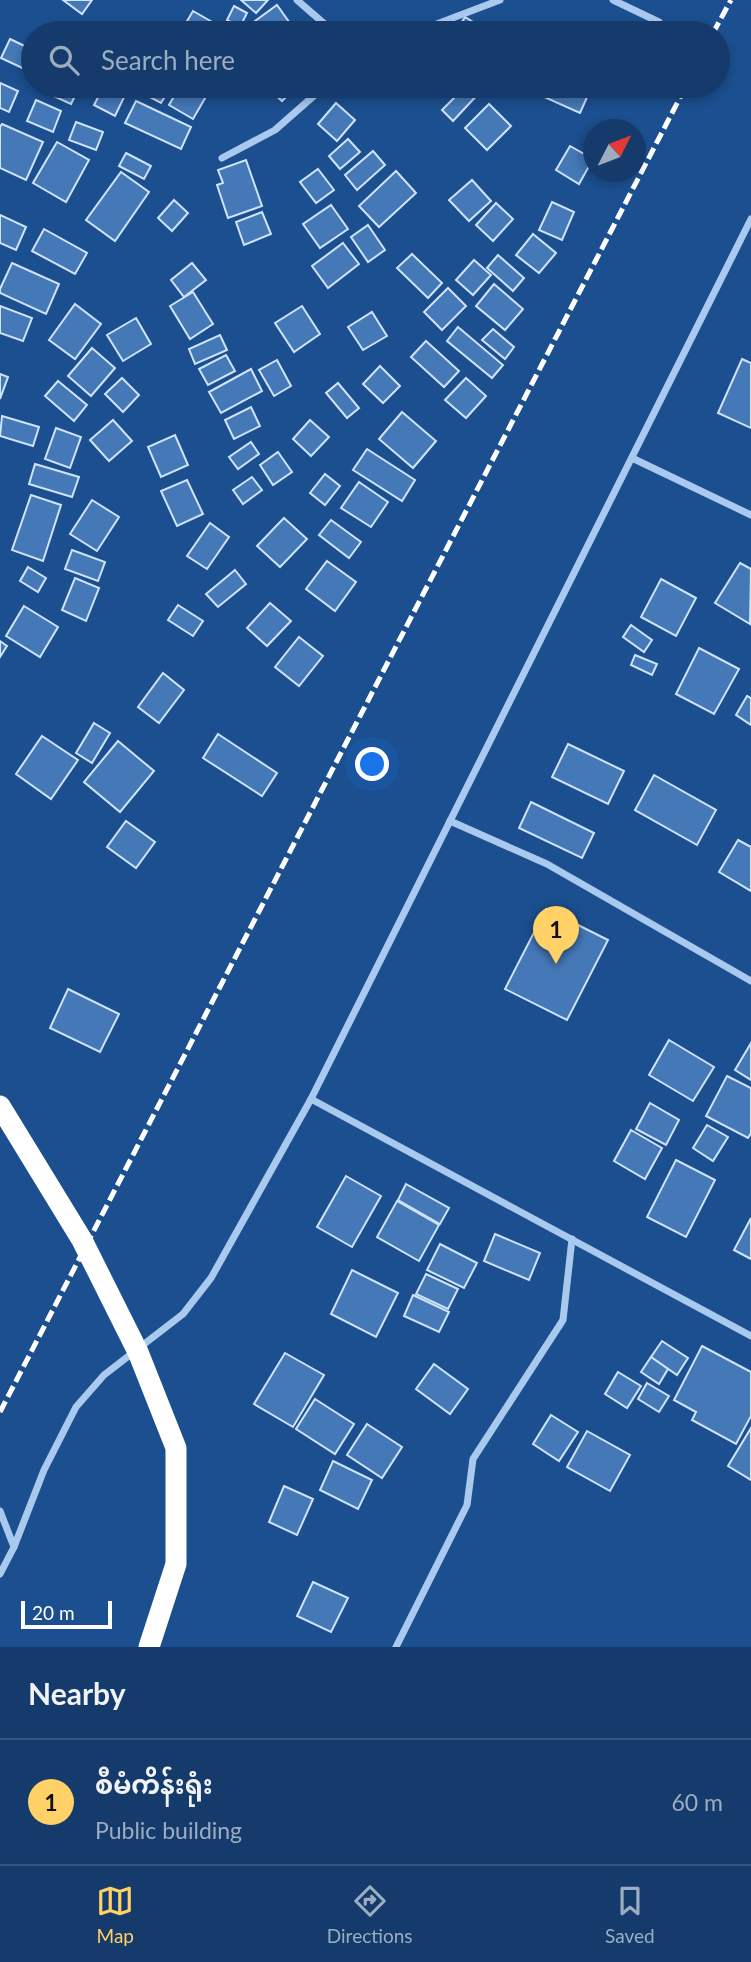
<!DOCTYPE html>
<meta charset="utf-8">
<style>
:root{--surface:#143b6b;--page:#1d4271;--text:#f1f3f6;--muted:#9dadc1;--line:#33557e;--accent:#ffd166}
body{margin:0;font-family:Lato,"Noto Sans Myanmar",sans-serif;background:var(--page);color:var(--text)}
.compass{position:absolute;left:583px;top:119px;width:63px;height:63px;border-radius:50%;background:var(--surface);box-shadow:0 4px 10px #0003;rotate:48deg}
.scale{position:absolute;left:21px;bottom:18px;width:91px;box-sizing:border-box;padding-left:7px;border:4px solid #fff;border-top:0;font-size:19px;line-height:24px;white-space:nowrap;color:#fff;-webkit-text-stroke:5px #1b4f8f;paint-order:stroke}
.you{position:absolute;left:373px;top:765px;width:24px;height:24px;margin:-18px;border:5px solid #fff;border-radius:50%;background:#1a73e8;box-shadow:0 0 0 10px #1a73e833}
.badge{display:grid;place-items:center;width:46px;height:46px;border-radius:50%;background:var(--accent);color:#111;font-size:23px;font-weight:700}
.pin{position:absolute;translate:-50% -58px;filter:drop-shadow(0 2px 4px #0008)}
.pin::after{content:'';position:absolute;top:37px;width:24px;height:21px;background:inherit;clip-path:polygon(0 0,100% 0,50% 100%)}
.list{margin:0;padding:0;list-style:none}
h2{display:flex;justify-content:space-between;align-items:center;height:91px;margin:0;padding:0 28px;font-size:30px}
h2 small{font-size:23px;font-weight:400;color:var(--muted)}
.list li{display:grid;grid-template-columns:46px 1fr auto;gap:21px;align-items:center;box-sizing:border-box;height:126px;padding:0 28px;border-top:2px solid var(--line)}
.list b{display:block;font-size:26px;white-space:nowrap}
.list p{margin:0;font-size:23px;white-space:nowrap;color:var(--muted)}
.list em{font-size:23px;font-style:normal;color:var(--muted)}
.icon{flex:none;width:38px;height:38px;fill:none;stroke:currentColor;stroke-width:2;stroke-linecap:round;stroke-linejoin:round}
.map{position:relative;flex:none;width:751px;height:1647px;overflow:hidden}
.search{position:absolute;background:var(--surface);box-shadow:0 4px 10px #0003;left:21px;right:21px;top:21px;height:77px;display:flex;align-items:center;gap:18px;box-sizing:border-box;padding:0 24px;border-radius:38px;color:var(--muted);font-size:26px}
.sheet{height:217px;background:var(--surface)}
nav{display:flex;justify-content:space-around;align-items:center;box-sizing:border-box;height:98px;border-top:2px solid var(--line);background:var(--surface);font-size:19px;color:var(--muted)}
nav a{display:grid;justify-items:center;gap:4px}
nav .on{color:var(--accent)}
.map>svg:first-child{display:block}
.building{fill:#4478b7;stroke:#cfe3fa;stroke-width:2}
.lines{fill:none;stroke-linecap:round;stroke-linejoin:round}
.street{stroke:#a9c9ee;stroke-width:7}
.rail{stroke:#fff;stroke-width:5;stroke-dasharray:12 5;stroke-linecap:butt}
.highway-bridge{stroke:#fff;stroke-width:21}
</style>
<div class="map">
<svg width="751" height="1647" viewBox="0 0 751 1647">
<rect width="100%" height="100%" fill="#1b4f8f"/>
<g class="building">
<polygon points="63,0 92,0 82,14"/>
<polygon points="241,0 268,0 256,13"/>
<polygon points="277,5 292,26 282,33 264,33 255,21"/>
<polygon points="234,6 247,13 240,27 227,20"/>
<polygon points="193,11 214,23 208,33 180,33"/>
<polygon points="465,17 491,33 455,33"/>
<polygon points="74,26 90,33 71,33"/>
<polygon points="10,39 33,50 33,73 1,58"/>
<polygon points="0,83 18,91 9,112 0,108"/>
<polygon points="42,86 80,86 71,104 40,90"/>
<polygon points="104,86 112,86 126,93 115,116 94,105"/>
<polygon points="144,86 171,86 161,103 140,92"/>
<polygon points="180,86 206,86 211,88 193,119 169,105"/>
<polygon points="266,86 297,86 282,101"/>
<polygon points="466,86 473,86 480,92 453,121 442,110"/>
<polygon points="535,86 592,86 580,113 533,92"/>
<polygon points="36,100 61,111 53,132 27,121"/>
<polygon points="136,101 191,127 181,149 125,123"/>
<polygon points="336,103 355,120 337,141 318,124"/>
<polygon points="489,104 511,126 487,150 465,128"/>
<polygon points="76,122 103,132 96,150 69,140"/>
<polygon points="2,124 43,142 26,180 0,168 0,127"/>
<polygon points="348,139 360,152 340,169 329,156"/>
<polygon points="57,142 89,160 66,202 33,183"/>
<polygon points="570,146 593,159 579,184 556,170"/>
<polygon points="373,151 385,165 357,190 345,175"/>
<polygon points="126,153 151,166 144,179 119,166"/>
<polygon points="246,160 262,206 228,218 217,185 223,183 218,170"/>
<polygon points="318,169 334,190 316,203 300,182"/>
<polygon points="396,171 416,193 379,227 359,206"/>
<polygon points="121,172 149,192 115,241 86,220"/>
<polygon points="472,180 491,201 469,221 449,200"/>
<polygon points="174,200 188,213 172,231 158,218"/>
<polygon points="552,202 574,212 562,240 539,230"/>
<polygon points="496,203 513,219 493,241 476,225"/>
<polygon points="331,205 348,229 320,248 303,224"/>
<polygon points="262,212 271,234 244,245 236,222"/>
<polygon points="0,215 26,227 16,250 0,243"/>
<polygon points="368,225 385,250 368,262 351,237"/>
<polygon points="44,229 87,253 75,274 32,251"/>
<polygon points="533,234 556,253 539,273 516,255"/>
<polygon points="343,243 359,264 328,288 312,266"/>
<polygon points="412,254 442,283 428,298 397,268"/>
<polygon points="498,255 524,278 513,291 487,268"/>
<polygon points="474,260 491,275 473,295 456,280"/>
<polygon points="12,263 59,284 46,314 0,293 0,289"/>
<polygon points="192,263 206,280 184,297 171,280"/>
<polygon points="494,284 523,309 505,330 476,306"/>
<polygon points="448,288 466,306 442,330 424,312"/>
<polygon points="193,292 213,324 190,339 170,306"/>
<polygon points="75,304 101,324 75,359 49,340"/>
<polygon points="0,306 32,318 23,341 0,333"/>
<polygon points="302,306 320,334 294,352 275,323"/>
<polygon points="372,312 387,336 363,350 348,327"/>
<polygon points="136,318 151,344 123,361 107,335"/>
<polygon points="458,327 503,365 492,378 447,341"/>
<polygon points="493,329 514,347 505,359 482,340"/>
<polygon points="220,335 227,350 195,364 189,349"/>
<polygon points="426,341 459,371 444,387 411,357"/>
<polygon points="92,348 115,368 91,396 68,376"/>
<polygon points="226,355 235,371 208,385 199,369"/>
<polygon points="742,359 751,363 751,428 718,413"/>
<polygon points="277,360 291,386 274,396 259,370"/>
<polygon points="380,366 400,386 383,403 363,384"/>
<polygon points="251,369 262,391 221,413 209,392"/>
<polygon points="0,374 8,377 0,399"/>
<polygon points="122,378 139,395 123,412 105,394"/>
<polygon points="466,378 486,396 466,418 445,400"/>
<polygon points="58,381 87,405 74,421 45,396"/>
<polygon points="338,383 359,408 347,418 326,393"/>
<polygon points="251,407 260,426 234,439 225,420"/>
<polygon points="402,412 436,441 413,468 379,439"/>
<polygon points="2,416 39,427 33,446 0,436"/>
<polygon points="113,420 132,441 109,461 90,440"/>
<polygon points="310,420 329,437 311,456 293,439"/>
<polygon points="56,428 81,437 70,468 45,459"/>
<polygon points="175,435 188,465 161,477 148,447"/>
<polygon points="251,442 259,454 238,469 229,457"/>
<polygon points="367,449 415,480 402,501 353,470"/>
<polygon points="278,452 292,472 273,485 260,465"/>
<polygon points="35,464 79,477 72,497 29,484"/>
<polygon points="325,474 340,486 325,505 310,493"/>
<polygon points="252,477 262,490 243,504 233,490"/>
<polygon points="187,480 203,514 177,526 161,491"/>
<polygon points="359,482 388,502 371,527 341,508"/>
<polygon points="31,495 61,505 43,561 12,550"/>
<polygon points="92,500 119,517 97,551 70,534"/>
<polygon points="284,518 307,539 280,567 257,546"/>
<polygon points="331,520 361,542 349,558 319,535"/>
<polygon points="210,523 229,537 207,569 187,556"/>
<polygon points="72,550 105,562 98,581 65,569"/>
<polygon points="327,561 356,582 335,611 306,589"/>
<polygon points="740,563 751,569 750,624 715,603"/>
<polygon points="28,567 46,578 38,592 20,581"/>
<polygon points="235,570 246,584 218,607 206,594"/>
<polygon points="75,578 99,588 86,621 62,610"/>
<polygon points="661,579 696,598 676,636 641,617"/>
<polygon points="270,603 291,621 267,646 247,628"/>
<polygon points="178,605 203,621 193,636 168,620"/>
<polygon points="24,606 58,627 40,657 6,636"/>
<polygon points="631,625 652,640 644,652 623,637"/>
<polygon points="299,637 323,656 299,686 275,667"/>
<polygon points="0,641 7,646 0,657"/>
<polygon points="699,648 739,669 714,714 676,694"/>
<polygon points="635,655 657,664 652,675 631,665"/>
<polygon points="163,673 184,690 159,723 138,707"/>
<polygon points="747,696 751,698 751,725 736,715"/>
<polygon points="94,723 110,733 92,763 76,753"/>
<polygon points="218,734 277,773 262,796 203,758"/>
<polygon points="42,736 78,760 51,799 16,774"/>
<polygon points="118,741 154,771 120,812 84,782"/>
<polygon points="568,744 624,771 608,804 552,777"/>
<polygon points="654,775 716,810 697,845 635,810"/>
<polygon points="531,802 594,833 582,858 519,828"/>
<polygon points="126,821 155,842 136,868 107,847"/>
<polygon points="738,840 751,847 751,891 719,872"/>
<polygon points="546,909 608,940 567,1020 505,989"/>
<polygon points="68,989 119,1014 100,1052 50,1028"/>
<polygon points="669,1040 714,1067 693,1101 649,1075"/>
<polygon points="751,1043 751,1080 735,1070"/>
<polygon points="727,1076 751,1088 751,1133 748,1138 706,1116"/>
<polygon points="650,1103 679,1120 666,1145 636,1129"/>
<polygon points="707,1125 728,1137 713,1161 693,1148"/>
<polygon points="631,1130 662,1148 645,1179 614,1161"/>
<polygon points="676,1160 715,1180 686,1237 647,1217"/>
<polygon points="346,1176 381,1196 352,1247 317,1227"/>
<polygon points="406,1184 449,1208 440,1224 398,1200"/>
<polygon points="397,1201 439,1225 419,1261 377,1237"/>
<polygon points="751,1218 751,1259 734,1250"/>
<polygon points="495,1234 540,1253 529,1280 484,1261"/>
<polygon points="440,1244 477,1263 464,1288 427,1270"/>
<polygon points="352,1270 398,1293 376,1337 331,1314"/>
<polygon points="426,1274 458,1289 448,1309 416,1294"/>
<polygon points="413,1295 449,1312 439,1332 404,1316"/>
<polygon points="662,1341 688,1358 677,1375 651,1357"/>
<polygon points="702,1346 751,1372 751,1416 736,1444 692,1420 696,1412 674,1400"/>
<polygon points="285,1353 324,1375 293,1427 254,1404"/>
<polygon points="651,1357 668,1369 659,1384 641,1372"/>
<polygon points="434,1364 468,1389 450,1414 416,1389"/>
<polygon points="618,1372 641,1386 627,1408 605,1394"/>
<polygon points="647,1383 669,1396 659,1412 638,1399"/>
<polygon points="315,1399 354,1424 335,1454 296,1429"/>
<polygon points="551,1415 578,1432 559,1461 533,1444"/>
<polygon points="367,1424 402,1447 382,1478 347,1455"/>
<polygon points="751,1428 751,1480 728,1466"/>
<polygon points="587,1431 630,1455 610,1491 567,1467"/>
<polygon points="333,1461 372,1480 358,1509 320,1490"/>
<polygon points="284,1486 313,1499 297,1535 269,1522"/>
<polygon points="313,1582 348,1598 331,1632 297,1616"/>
</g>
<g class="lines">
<g class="street">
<polyline points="297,0 335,33"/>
<polyline points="613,0 659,22"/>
<polyline points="413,33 500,0"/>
<polyline points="222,158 275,130 325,86"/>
<polyline points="632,458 751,515"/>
<polyline points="450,821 547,864 751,981"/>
<polyline points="311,1099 751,1336"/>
<polyline points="0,1511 14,1547 0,1574"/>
<polyline points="14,1547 44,1470 76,1407 104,1375 183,1314 211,1278 311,1099 751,219"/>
<polyline points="396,1647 467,1505 473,1459 563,1320 572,1239"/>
</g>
<g class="rail">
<polyline points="713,33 731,0"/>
<polyline points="0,1412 686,86"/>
</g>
<polyline class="highway-bridge" points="0,1106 82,1240 138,1352 176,1448 176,1564 149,1647"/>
</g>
</svg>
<svg class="compass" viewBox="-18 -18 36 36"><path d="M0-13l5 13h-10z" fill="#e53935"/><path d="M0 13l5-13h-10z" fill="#9dadc1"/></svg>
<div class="scale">20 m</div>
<div class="you"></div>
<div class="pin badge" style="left:556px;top:964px">1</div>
<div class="search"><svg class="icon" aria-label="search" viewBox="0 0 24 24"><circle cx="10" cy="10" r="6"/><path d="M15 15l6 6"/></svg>Search here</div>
</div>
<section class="sheet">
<h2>Nearby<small></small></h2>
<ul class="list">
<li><span class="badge">1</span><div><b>စီမံကိန်းရုံး‌</b><p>Public building</p></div><em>60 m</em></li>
</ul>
</section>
<nav>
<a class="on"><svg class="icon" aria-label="map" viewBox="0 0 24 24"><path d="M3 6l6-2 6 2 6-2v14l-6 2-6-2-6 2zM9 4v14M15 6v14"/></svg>Map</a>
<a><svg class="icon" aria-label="directions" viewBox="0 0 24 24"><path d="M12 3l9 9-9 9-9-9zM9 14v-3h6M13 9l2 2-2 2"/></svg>Directions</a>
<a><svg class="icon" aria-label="saved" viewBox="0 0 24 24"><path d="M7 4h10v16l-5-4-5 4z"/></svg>Saved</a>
</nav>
